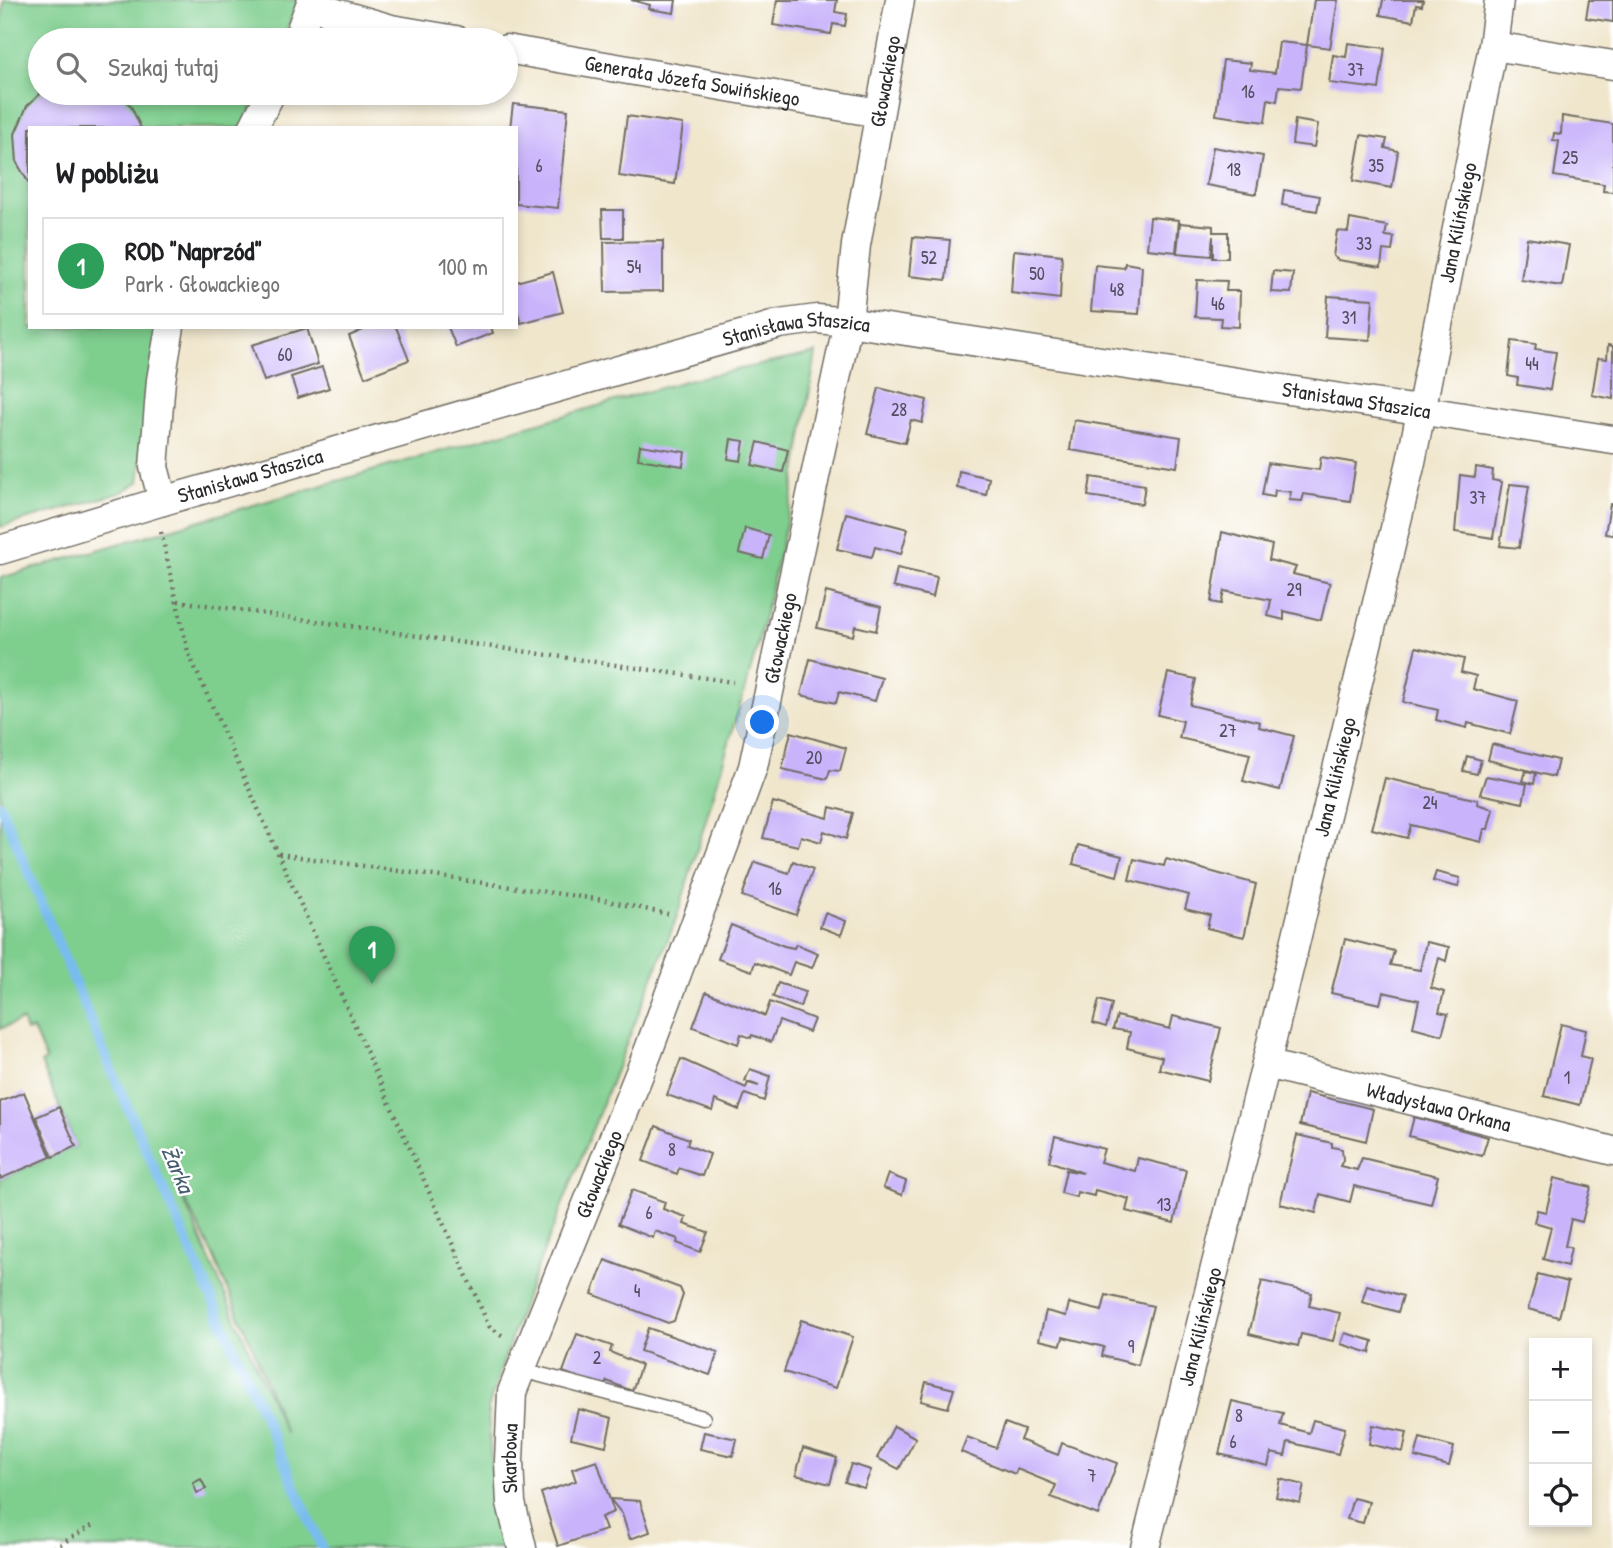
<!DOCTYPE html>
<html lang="pl">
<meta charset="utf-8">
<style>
:root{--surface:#fff;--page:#f2f2f2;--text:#202124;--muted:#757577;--line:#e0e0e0;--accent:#1f6fb2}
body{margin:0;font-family:"Patrick Hand",sans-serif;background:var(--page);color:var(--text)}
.controls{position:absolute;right:21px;bottom:21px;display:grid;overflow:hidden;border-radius:0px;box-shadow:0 4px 10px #0003}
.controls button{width:63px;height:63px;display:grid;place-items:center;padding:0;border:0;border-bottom:2px solid var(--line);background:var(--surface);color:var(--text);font:35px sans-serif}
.you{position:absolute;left:763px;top:723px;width:24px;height:24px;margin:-18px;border:5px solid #fff;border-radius:50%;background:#1a73e8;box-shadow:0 0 0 10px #1a73e833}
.badge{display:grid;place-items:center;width:46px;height:46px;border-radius:50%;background:var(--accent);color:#fff;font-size:23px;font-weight:700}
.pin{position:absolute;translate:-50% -58px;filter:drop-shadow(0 2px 4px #0008)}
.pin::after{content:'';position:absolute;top:37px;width:24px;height:21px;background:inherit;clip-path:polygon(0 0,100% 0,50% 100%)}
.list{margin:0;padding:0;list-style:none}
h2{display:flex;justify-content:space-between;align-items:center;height:91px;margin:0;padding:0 28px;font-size:30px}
h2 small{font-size:23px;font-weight:400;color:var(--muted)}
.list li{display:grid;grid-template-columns:46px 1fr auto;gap:21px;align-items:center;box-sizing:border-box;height:98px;margin:0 14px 14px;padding:0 14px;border:2px solid var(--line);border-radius:0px}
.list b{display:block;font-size:26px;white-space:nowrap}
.list p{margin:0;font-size:23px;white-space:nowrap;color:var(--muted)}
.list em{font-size:23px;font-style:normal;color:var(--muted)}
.icon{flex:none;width:38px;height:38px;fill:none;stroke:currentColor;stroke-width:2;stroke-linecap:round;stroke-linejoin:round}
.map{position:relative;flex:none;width:1613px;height:1548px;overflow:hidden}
.search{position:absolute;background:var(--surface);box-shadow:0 4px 10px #0003;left:28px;top:28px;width:490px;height:77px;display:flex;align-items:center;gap:18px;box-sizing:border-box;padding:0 24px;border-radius:38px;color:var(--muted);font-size:26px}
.panel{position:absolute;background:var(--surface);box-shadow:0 4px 10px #0003;left:28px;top:126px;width:490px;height:203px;border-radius:0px}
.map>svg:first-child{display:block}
.green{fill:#7ece8e;stroke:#547c5c;stroke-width:2;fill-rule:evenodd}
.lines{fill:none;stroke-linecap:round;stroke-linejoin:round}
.stream{stroke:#78bcee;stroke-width:10}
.building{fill:#c9b4fb}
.service-casing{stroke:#706c63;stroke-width:17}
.minor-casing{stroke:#706c63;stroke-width:31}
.path{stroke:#706c63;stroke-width:4.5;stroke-dasharray:2 5;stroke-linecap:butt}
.service{stroke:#fff;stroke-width:14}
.minor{stroke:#fff;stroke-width:28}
.labels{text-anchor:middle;stroke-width:5;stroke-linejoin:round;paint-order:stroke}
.number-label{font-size:18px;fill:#524d5f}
.street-label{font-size:21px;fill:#2b2b2b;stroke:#fff}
.water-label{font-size:23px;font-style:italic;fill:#465e6f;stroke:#fff}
</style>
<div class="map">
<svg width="1613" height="1548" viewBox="0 0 1613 1548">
<rect width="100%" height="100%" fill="#fff"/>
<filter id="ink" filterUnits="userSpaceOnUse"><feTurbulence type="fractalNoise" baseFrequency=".0143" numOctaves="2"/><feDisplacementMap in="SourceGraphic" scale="14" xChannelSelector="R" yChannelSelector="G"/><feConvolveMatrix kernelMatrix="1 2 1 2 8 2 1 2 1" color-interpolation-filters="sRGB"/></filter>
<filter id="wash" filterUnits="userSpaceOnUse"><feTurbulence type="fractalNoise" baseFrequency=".00686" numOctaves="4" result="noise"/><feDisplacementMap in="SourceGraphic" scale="28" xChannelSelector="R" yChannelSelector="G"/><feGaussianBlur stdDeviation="1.57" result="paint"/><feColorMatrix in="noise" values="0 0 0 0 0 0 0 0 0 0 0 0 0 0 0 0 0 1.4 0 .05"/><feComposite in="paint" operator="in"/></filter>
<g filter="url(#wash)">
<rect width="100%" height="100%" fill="#f0e6cc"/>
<g class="green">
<polygon points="4,0 299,0 282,40 40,40 40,93 260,93 242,128 30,128 30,327 160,327 153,363 139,482 120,493 0,527 0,36"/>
<path d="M816 353 791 503 757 648 677 917 520 1311 488 1409 493 1499 507 1548H0V1179L76 1146 41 1063 46 1060 33 1029 26 1031 22 1020 0 1029V578L688 380ZM174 1178 212 1253 253 1348 286 1434Z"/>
</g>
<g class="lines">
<polyline class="stream" points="0,805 119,1088 322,1548"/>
</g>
<g id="blocks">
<g class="building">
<polygon points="631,0 676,0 674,13 649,9 650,5"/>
<polygon points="777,0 837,0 835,12 847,14 845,26 833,24 831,34 773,25"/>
<polygon points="1314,0 1338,0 1330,48 1307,45"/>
<polygon points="1383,0 1423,0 1422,6 1416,5 1413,21 1380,15"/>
<polygon points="1589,0 1613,0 1613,22 1586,18"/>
<polygon points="1279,42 1307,45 1301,88 1279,86 1277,101 1268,99 1265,122 1216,115 1223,60 1251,63 1250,70 1275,73"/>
<polygon points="1348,43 1385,48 1379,89 1329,83 1333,55 1346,57"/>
<polygon points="41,93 118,93 131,106 141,128 30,128 30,185 17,163 15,134 27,106"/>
<polygon points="513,104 568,110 558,208 516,204 516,128 510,128"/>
<polygon points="627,116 683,124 675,184 619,176"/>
<polygon points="1562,116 1613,124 1613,192 1603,191 1604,184 1554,176 1559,141 1553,140 1554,133 1561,134"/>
<polygon points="1295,120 1318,124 1314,147 1292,144"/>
<polygon points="1361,135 1387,139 1385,148 1398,151 1392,188 1353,181"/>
<polygon points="1213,147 1263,156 1256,194 1206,185"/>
<polygon points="1284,190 1320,196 1317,211 1282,205"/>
<polygon points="602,210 623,210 623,238 603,238"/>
<polygon points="1150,217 1179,220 1176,252 1147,249"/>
<polygon points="1350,219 1387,226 1385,236 1394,237 1392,251 1383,250 1381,267 1338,260 1333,256 1337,231 1348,232"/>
<polygon points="1180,223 1213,226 1213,232 1228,232 1228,258 1213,258 1213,236 1211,256 1177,253"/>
<polygon points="913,237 950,240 946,280 909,276"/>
<polygon points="1527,238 1569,245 1562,286 1521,280"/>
<polygon points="663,241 663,291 605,292 604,242"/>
<polygon points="1014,250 1062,255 1060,299 1011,293"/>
<polygon points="1125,263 1142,266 1139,314 1091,311 1095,265 1124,268"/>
<polygon points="1273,271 1293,273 1291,293 1271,292"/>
<polygon points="553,272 563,312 521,323 516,306 516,282"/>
<polygon points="1197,280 1227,281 1226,291 1240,291 1239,327 1220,326 1221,318 1195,317"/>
<polygon points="1328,296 1373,299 1370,340 1325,337"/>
<polygon points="370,327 396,327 409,360 365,377 349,336"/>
<polygon points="448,327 491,327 493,333 456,347"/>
<polygon points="307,328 318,364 264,381 252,345"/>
<polygon points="1512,341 1536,344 1535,349 1556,352 1550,390 1517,385 1518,378 1508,376"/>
<polygon points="1608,345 1613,346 1613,399 1592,395 1598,358 1607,359"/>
<polygon points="322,367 329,388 298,398 291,377"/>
<polygon points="879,388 927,400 922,423 911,420 905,443 867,434"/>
<polygon points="1074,420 1181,437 1177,467 1070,450"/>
<polygon points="731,439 744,441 741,461 728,459"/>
<polygon points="758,442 788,450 783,472 752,465"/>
<polygon points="640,445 685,452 683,466 638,459"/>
<polygon points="1321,457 1356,463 1350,501 1304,494 1302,501 1289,500 1291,492 1275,490 1274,497 1262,495 1268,463 1319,470"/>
<polygon points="1476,467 1493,470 1492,480 1502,482 1493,538 1455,532 1460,475 1475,477"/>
<polygon points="959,471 989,478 986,495 957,488"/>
<polygon points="1091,477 1145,485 1142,504 1088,496"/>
<polygon points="1510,484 1529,486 1519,548 1500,546"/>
<polygon points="1610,504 1613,505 1613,535 1605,534"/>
<polygon points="846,513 908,529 901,554 875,547 872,557 837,549"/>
<polygon points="745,528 769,535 763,559 739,553"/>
<polygon points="1222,532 1272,545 1269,560 1296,567 1293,574 1330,583 1321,620 1284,611 1284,620 1268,616 1271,600 1224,591 1221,604 1211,602"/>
<polygon points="897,568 937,577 933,597 893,587"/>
<polygon points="826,592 881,607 876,631 855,626 853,636 817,628"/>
<polygon points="1416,647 1464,659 1461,672 1476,676 1473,689 1518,701 1510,734 1468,723 1467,728 1436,720 1438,710 1403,702"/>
<polygon points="810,659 882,678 875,701 839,692 836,703 801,695"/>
<polygon points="1168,673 1196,679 1190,705 1260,722 1259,727 1294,736 1280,790 1243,781 1250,754 1179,738 1183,721 1158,715"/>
<polygon points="791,732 846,748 840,771 830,770 827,779 782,769"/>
<polygon points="1492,744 1558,760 1554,777 1488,760"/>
<polygon points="1467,756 1481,760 1477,774 1463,771"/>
<polygon points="1526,771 1536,773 1534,784 1523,781"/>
<polygon points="1486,776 1527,784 1523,803 1480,794"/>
<polygon points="1385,778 1478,800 1477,804 1493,809 1488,829 1484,829 1481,842 1411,825 1407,838 1372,829"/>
<polygon points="773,802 828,818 830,807 853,813 846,839 824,831 821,842 801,836 798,846 763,838"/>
<polygon points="1078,845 1122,856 1117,876 1073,864"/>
<polygon points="1134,859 1164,866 1166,859 1256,884 1244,937 1207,928 1210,915 1185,909 1189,895 1129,880"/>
<polygon points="793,861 813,869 796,915 742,896 755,862 789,873"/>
<polygon points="1436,872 1460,878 1458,887 1433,881"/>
<polygon points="825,913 846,921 841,935 820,927"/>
<polygon points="731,925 784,946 794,948 796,944 818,953 812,968 794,962 789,975 755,962 752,971 718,959"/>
<polygon points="1345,939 1394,951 1390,965 1420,970 1426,942 1449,947 1446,961 1439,958 1431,988 1444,992 1439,1012 1448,1014 1442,1035 1413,1027 1419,1000 1383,992 1380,1004 1331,993"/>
<polygon points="778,983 805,992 800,1007 773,997"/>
<polygon points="706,992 765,1016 770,1002 814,1019 809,1032 779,1021 771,1042 752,1035 751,1038 741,1034 738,1044 693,1027"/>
<polygon points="1099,1000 1112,1004 1106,1027 1093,1023"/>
<polygon points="1117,1016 1170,1029 1173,1016 1221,1028 1208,1081 1159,1069 1162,1057 1127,1048 1130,1032 1113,1029"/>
<polygon points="1561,1024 1586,1030 1581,1056 1591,1059 1580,1105 1544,1096"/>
<polygon points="681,1059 746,1088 748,1083 759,1086 745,1081 750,1069 770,1076 764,1101 745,1094 739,1110 715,1100 712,1111 667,1095"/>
<polygon points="24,1092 51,1157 0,1179 0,1102"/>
<polygon points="1307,1093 1373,1109 1366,1141 1300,1125"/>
<polygon points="59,1107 76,1146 53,1157 36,1117"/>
<polygon points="1414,1117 1488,1137 1482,1156 1409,1136"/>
<polygon points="656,1126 689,1139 687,1145 710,1154 702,1176 679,1168 677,1174 643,1161"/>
<polygon points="1297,1135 1332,1143 1332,1147 1342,1149 1343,1160 1340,1166 1357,1170 1362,1158 1438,1176 1431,1204 1354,1186 1350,1202 1320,1194 1316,1213 1280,1204"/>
<polygon points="1055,1136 1104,1149 1100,1162 1135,1171 1138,1158 1186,1170 1174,1223 1126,1211 1129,1199 1095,1190 1094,1196 1077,1192 1076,1197 1061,1193 1066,1170 1083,1173 1049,1161"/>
<polygon points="888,1174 906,1181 902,1195 883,1188"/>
<polygon points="1554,1178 1591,1187 1582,1222 1571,1219 1565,1246 1571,1248 1567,1266 1543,1259 1551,1227 1534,1222 1537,1210 1546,1212"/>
<polygon points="632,1190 665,1202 663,1209 686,1217 684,1224 708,1232 700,1252 677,1243 678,1239 655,1231 653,1238 618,1224"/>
<polygon points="605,1260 680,1288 683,1295 674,1321 668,1323 592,1294"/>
<polygon points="1538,1274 1568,1282 1559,1317 1528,1309"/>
<polygon points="1262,1281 1312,1293 1309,1306 1340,1313 1333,1341 1301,1334 1298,1346 1249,1334"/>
<polygon points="1367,1285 1403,1296 1398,1312 1362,1302"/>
<polygon points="1106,1295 1153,1306 1138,1365 1102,1356 1104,1347 1063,1337 1061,1345 1039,1340 1046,1311 1066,1316 1069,1303 1102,1311"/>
<polygon points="801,1320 853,1337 836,1388 784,1372"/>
<polygon points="648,1328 718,1352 710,1375 640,1351"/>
<polygon points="1345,1333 1373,1341 1370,1353 1341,1344"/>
<polygon points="577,1334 612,1346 610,1352 641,1365 632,1391 607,1381 604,1387 563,1372"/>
<polygon points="926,1382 954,1389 948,1408 921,1401"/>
<polygon points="1232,1401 1283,1413 1280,1425 1309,1433 1313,1420 1345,1428 1338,1454 1288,1442 1285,1456 1271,1453 1268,1466 1219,1454"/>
<polygon points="578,1409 612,1418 606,1446 571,1438"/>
<polygon points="1005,1423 1024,1430 1020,1440 1053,1453 1058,1455 1062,1443 1117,1463 1098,1515 1051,1497 1056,1485 1017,1469 1015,1474 961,1452 967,1437 996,1448"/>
<polygon points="1373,1425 1407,1432 1403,1452 1369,1444"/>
<polygon points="894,1426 916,1438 899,1469 877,1458"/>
<polygon points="704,1432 737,1439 733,1456 700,1449"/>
<polygon points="1420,1438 1454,1447 1449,1466 1415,1457"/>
<polygon points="803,1448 837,1458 830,1484 796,1475"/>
<polygon points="597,1461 614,1512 601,1517 606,1530 558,1546 541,1493 576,1481 572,1469"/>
<polygon points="851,1464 871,1470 864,1488 845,1482"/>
<polygon points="201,1479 206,1489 197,1493 193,1483"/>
<polygon points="1280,1479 1304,1485 1300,1503 1276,1497"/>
<polygon points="1353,1498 1369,1502 1363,1523 1347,1519"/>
<polygon points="610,1499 640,1501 650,1532 630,1539 622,1514"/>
</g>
</g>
</g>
<g filter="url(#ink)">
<use href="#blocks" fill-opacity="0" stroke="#706c63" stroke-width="2"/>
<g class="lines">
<g class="service-casing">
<polyline id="service" points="522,1370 703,1418"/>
</g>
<g class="minor-casing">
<g id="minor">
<polyline points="312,6 391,29 456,40"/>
<polyline points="297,40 312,0"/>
<polyline points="1493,46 1613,65"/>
<path id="s1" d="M506 49 879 113"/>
<polyline points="253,128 271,93"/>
<polyline points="163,501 154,467 161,380 170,327"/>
<path id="s2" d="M0 550 163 501 779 324 817 319 848 322 1613 440"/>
<path id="s3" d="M1266 1064 1613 1151"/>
<path id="s4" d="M522 1548 511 1503 509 1461 512 1392 648 1052 753 767 848 322 856 245 900 0"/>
<path id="s5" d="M1145 1548 1266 1064 1411 462 1493 46 1499 0"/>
</g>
</g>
<g class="path">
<polyline points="161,532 188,652 489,1326 504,1337"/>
<polyline points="178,601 733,682"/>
<polyline points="279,854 603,900 668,914"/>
<polyline points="54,1548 93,1525"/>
</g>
<use href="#service" class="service"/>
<use href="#minor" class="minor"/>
</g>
</g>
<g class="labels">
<g class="number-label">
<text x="1356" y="76">37</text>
<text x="1248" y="98">16</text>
<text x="1570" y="164">25</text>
<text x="539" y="172">6</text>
<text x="1376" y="172">35</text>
<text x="1234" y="176">18</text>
<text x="1364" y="250">33</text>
<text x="929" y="264">52</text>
<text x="634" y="273">54</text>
<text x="1037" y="280">50</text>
<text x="1117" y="296">48</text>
<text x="1218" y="310">46</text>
<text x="1349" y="324">31</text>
<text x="285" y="361">60</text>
<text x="1532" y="370">44</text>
<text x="899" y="416">28</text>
<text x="1478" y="504">37</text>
<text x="1294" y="596">29</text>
<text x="1228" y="737">27</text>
<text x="814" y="764">20</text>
<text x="1430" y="809">24</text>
<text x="775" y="895">16</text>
<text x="1567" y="1084">1</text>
<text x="672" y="1156">8</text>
<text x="1164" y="1211">13</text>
<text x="649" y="1219">6</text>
<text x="637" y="1297">4</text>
<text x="1131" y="1353">9</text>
<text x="597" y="1364">2</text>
<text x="1239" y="1422">8</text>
<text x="1233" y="1448">6</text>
<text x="1092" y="1482">7</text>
</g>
<g class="street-label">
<text dy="7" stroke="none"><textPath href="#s1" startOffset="189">Generała Józefa Sowińskiego</textPath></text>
<text dy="7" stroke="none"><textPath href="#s4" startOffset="1526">Głowackiego</textPath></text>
<text dy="7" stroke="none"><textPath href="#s5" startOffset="1362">Jana Kilińskiego</textPath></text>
<text dy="7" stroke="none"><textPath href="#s2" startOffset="828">Stanisława Staszica</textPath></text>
<text dy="7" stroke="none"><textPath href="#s2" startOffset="1395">Stanisława Staszica</textPath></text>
<text dy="7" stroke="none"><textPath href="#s2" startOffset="261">Stanisława Staszica</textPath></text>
<text dy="7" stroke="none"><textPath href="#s4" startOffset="959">Głowackiego</textPath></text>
<text dy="7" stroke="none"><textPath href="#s5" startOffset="794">Jana Kilińskiego</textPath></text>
<text dy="7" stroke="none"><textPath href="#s3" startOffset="178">Władysława Orkana</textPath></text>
<text dy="7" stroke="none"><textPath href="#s4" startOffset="392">Głowackiego</textPath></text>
<text dy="7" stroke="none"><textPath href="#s5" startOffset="228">Jana Kilińskiego</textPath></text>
<text dy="7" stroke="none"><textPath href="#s4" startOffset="91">Skarbowa</textPath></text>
</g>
<g class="water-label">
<text transform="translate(178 1169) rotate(67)" y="8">Żarka</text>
</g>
</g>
</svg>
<div class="controls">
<button>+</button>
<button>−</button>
<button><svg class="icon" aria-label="locate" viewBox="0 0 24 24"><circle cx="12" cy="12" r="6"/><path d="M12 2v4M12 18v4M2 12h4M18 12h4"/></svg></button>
</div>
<div class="you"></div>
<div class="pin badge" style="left:372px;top:984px;background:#2e9e5b">1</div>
<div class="search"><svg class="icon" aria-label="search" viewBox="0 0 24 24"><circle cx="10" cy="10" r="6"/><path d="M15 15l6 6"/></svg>Szukaj tutaj</div>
<section class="panel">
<h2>W pobliżu<small></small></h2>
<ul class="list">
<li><span class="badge" style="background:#2e9e5b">1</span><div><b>ROD &quot;Naprzód&quot;</b><p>Park · Głowackiego</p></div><em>100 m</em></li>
</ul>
</section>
</div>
